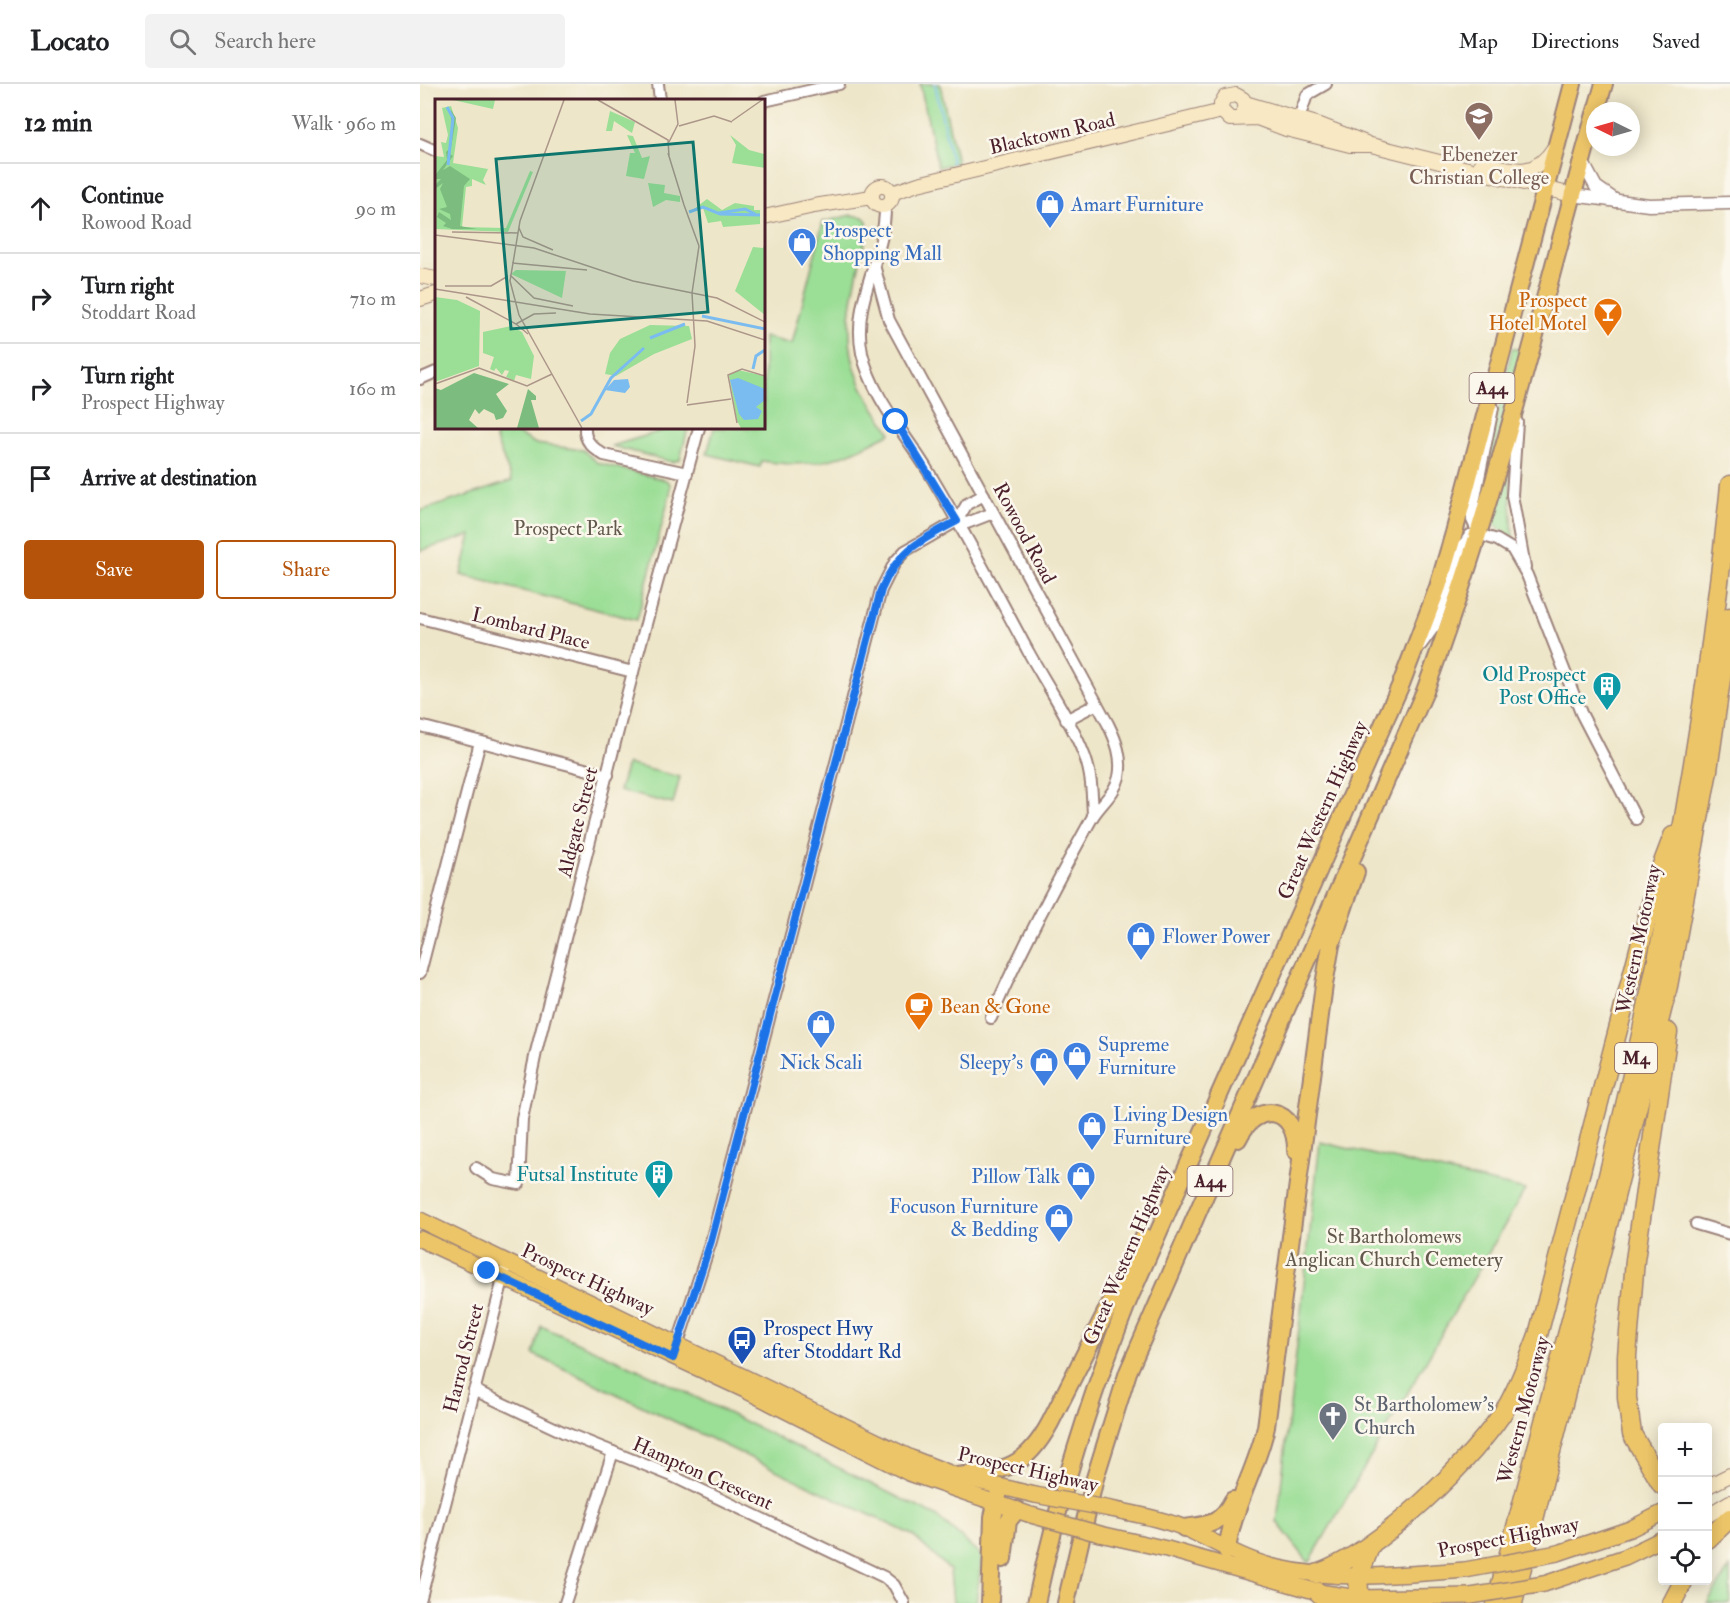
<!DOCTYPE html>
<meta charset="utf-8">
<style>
:root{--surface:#fff;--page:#f2f2f2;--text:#202124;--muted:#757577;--line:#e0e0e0;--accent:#b45309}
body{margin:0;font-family:"IM FELL Double Pica",serif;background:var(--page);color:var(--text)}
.controls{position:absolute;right:18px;bottom:18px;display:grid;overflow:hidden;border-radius:6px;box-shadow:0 3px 15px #0003}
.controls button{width:54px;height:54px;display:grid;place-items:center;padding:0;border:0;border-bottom:2px solid var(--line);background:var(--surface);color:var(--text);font:30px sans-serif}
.compass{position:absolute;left:1166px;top:18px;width:54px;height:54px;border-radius:50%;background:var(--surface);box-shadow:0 3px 15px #0003;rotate:275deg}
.stop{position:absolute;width:18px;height:18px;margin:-14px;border:4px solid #1a73e8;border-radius:50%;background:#fff}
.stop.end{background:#1a73e8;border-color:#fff;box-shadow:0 2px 6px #0008}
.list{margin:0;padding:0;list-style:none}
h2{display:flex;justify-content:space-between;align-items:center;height:78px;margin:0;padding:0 24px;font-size:26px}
h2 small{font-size:20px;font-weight:400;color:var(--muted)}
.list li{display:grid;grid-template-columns:39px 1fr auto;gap:18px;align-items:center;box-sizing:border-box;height:90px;padding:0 24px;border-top:2px solid var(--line)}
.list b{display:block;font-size:22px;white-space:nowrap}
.list p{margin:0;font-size:20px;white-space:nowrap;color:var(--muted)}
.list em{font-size:20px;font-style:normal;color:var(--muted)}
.actions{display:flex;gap:12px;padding:18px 24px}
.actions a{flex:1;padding:14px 0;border:2px solid var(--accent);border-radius:6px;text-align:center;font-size:21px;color:var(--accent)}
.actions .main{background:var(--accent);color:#fff}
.icon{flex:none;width:33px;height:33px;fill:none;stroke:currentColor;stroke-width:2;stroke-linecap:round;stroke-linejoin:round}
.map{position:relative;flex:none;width:1310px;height:1519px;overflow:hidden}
header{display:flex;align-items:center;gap:36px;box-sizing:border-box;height:84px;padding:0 30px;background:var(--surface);border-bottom:2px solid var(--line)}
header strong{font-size:28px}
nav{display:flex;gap:33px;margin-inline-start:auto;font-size:21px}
.search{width:420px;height:54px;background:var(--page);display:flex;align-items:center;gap:15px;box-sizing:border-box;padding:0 21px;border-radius:6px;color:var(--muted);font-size:22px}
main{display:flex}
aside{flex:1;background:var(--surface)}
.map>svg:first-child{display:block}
.green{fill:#9bde96;stroke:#727e60;stroke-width:1.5}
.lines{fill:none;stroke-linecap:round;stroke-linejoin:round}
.stream{stroke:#7bbcf0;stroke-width:2}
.minor-casing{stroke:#9c827a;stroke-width:14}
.tertiary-casing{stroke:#9c827a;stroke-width:15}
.secondary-casing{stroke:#9c827a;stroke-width:16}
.primary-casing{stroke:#9c827a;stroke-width:18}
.trunk-casing{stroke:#9c827a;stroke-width:20}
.motorway-casing{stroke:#9c827a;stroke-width:21}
.minor{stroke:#fff;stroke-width:10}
.tertiary{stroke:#fff;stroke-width:12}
.secondary{stroke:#f8e8c3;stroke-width:14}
.primary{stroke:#edc569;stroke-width:15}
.trunk{stroke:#edc569;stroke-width:16}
.motorway{stroke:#edc569;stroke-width:18}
.primary-bridge-casing{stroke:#9c827a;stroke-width:18;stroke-linecap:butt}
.primary-bridge{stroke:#edc569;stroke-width:15}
.route{stroke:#1a73e8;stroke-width:8}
.labels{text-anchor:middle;stroke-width:5;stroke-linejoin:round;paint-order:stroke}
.shield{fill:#fbf7ec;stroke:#7f6065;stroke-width:1.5}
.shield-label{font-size:18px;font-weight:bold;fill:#4a1f2b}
.street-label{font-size:20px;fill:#4a1f2b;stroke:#fbf7ec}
.education-label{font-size:20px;fill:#785e54;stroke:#fbf7ec}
.shop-label{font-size:20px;fill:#366cbe;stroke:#fbf7ec;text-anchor:start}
.food-label{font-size:20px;fill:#c56008;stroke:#fbf7ec;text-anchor:end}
.park-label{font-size:20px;fill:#62584b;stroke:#fbf7ec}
.culture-label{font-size:20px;fill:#0d838f;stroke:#fbf7ec;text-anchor:end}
.transit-label{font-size:20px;fill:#164399;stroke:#fbf7ec;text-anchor:start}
.worship-label{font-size:20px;fill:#5b616d;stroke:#fbf7ec;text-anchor:start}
.inset-river{fill:none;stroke:#7bbcf0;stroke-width:3}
.inset-road{fill:none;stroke:#ac968a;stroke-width:1.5}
.view{fill:#0f766e;fill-opacity:0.15;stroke:#0f766e;stroke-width:3}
.inset-edge{fill:none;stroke:#4a1f2b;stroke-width:3}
</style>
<header>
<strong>Locato</strong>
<div class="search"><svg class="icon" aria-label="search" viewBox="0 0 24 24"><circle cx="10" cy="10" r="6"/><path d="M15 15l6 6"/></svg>Search here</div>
<nav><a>Map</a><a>Directions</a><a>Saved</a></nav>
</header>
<main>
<aside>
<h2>12 min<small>Walk · 960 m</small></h2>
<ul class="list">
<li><svg class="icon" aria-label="ahead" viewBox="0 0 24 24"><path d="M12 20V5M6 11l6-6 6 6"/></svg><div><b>Continue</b><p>Rowood Road</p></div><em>90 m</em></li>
<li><svg class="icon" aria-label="right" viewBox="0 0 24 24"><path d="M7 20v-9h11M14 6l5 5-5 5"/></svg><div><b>Turn right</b><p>Stoddart Road</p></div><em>710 m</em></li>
<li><svg class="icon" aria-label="right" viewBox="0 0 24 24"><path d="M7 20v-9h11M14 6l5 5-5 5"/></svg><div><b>Turn right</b><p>Prospect Highway</p></div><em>160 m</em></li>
<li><svg class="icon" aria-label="arrive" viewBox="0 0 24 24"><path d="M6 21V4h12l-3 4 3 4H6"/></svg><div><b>Arrive at destination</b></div></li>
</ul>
<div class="actions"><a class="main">Save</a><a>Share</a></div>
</aside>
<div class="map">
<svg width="1310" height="1519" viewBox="0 0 1310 1519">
<rect width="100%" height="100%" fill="#fbf7ec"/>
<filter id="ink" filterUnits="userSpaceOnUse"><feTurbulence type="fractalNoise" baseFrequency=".0167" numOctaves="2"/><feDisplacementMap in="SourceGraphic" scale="12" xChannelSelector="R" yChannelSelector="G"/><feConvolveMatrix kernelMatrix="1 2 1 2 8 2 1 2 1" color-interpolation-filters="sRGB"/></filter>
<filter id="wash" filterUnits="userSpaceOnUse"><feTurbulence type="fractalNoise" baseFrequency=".008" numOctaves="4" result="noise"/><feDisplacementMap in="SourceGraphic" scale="24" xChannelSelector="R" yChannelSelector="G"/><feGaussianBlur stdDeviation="1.35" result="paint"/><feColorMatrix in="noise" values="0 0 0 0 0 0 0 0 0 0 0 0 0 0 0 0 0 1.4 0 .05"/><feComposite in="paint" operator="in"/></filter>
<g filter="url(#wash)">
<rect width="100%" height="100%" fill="#eee6c9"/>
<g class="green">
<polygon points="500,0 520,0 537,79 518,83"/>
<path d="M431 131 443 133 447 137 448 145C436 195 418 249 440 298 448 316 460 332 471 349 422 374 399 386 342 377L340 383 287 370 294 344H344V253L372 260 403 138Z"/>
<polygon points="1092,264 1102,267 1063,408 1060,407"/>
<polygon points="79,344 88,344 116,360 163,366 178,379 246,396 250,400 250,410 217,536 41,491 51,451 0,467 0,427 92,397 75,353"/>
<polygon points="251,344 268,344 260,376 252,378 192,362"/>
<polygon points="1088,374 1089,376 1093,455 1069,436"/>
<polygon points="207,680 260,693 253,720 199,707"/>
<polygon points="900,1058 1105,1106 889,1479 857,1438"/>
<polygon points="121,1242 237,1294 516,1432 562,1472 556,1519 533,1519 530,1486 492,1451 113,1270"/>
<polygon points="1310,1483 1310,1519 1287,1519"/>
</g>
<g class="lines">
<polyline class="stream" points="515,0 532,79"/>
</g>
</g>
<g filter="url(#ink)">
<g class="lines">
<g class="minor-casing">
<g id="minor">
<polyline points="238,0 240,16"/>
<polyline points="344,17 419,0"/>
<polyline points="879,34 887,11 906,0"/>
<polyline points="0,60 16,67"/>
<path d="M465 122C466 173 431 215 442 269 452 313 485 349 508 387 544 446 576 508 609 569 628 603 651 637 665 673 672 692 672 712 673 731"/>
<path d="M454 181 469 236 688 640C696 656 703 674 699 693 695 710 680 720 672 734 636 799 600 866 571 934"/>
<polyline points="0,295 16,288"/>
<polyline points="1097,338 1092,411 1105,483"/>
<path d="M165 344C164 357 173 364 184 371L267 389"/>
<polyline points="537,437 547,439 573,429"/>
<polyline points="1058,449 1052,436 1052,429 1073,324"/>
<polyline points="0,534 213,588"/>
<polyline points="1001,561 1014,543 1042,463 1050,451 1058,450 1077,456 1092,465 1107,491 1161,629 1216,735"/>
<polyline points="646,636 677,620"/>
<polyline points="0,642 188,691"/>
<polyline points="0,889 60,658"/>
<polyline points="56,1084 73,1095 99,1100 102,1035 116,968 213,588 279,344"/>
<polyline points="1276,1140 1310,1150"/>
<polyline points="256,1265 291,1157 461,506 475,478 485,467 537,437 547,420 564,411"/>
<polyline points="54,1306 143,1348 250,1391 464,1493 474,1501 484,1519"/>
<polyline points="0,1517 87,1180"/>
<polyline points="145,1519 193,1368"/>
</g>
</g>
<g class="tertiary-casing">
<g id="tertiary">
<polyline points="1162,77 1176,103 1196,117"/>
<polyline points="1152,111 1229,121 1310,119"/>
</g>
</g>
<g class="secondary-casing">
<g id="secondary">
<polyline points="825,19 900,41 946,59"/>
<polyline points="821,33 826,23 823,15 816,11 805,13 801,20 802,27 810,35 837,34 866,45 930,61 951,61 1152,111"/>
<path d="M1061 79C1093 86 1114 95 1134 64"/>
<circle cx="462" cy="112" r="10"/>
<polyline points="472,109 498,100 802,27"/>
<polyline points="344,133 394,122 452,113"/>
<polyline points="0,192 16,195"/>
<polyline points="0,215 16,210"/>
<polyline points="1288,1402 1310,1391"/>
<polyline points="1288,1431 1310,1418"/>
</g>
</g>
<g class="primary-casing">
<g id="primary">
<polyline points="0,1136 491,1374 537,1392 615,1411"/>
<polyline points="0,1155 325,1306 489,1389 608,1430"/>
<path d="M691 1425C715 1430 739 1434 762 1443 793 1456 821 1475 854 1483 918 1498 981 1491 1045 1486"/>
<polyline points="680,1450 747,1465 898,1508 939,1514 1051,1512"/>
<polyline points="1138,1469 1210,1445 1242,1429"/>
<polyline points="1124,1500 1205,1473 1242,1455"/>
</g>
</g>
<g class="trunk-casing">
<g id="trunk">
<polyline points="1176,27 1184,0"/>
<path d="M818 1055C836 1016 877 1022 876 1067"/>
<path d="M537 1392C585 1387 606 1384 630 1339L724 1153"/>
<path d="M764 1444C791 1440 800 1441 813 1416"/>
<path d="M807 1467C812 1423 837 1385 846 1343L904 901 911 861 936 788"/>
<polyline points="583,1475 588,1437 597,1426"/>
<polyline points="570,1519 573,1433 580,1403"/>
<path d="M616 1519C638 1415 669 1316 708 1217L981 600 1018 503 1034 449 1153 0"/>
<path d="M646 1519 675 1394 708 1288 1005 607C1075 419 1121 223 1175 30"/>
</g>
</g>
<g class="motorway-casing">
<g id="motorway">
<polyline points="1242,1401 1212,1350 1207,1314 1207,1272 1215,1176 1248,948"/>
<polyline points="1288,1455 1310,1434"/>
<path d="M896 1490C956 1471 1057 1373 1089 1319 1101 1297 1109 1275 1118 1251L1239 789 1253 752"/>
<polyline points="898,1508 910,1519"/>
<polyline points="940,1519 938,1494 950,1463"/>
<path d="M1076 1519C1125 1330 1179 1142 1221 951 1261 770 1291 587 1310 401"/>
<polyline points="1093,1519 1248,902 1288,686 1310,533"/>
<polyline points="1252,1519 1264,1496"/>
</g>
</g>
<use href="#minor" class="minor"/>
<use href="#tertiary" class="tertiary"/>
<use href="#secondary" class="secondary"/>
<use href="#primary" class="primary"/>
<use href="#trunk" class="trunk"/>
<use href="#motorway" class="motorway"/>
<g class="primary-bridge-casing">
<g id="primary-bridge">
<polyline points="615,1411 691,1425"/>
<polyline points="611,1431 680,1450"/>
<polyline points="1045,1486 1138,1469"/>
<polyline points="1051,1512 1124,1500"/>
</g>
</g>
<use href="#primary-bridge" class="primary-bridge"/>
</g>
</g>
<g class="lines" filter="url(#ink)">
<path class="route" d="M67 1187 253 1274 291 1157 461 506C478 466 501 456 537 437L476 338"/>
</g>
<defs>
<g id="school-pin" transform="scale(1.5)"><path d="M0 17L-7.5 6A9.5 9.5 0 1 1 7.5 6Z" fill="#8d6e63" stroke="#fbf7ec"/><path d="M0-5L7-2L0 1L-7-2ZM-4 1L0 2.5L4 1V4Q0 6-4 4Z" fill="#fff"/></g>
<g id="shop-pin" transform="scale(1.5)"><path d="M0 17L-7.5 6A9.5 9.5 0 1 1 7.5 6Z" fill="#3f7fe0" stroke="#fbf7ec"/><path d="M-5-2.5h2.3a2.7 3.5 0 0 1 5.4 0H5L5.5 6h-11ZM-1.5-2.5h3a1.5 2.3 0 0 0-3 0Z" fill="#fff"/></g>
<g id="bar-pin" transform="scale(1.5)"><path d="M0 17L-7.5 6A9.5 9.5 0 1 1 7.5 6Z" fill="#e8710a" stroke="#fbf7ec"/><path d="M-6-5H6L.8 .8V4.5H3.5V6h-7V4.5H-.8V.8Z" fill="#fff"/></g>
<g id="building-pin" transform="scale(1.5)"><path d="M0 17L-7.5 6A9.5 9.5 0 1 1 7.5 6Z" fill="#0f9aa8" stroke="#fbf7ec"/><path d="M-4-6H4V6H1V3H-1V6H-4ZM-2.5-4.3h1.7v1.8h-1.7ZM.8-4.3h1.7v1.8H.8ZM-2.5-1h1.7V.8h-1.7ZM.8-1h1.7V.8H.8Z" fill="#fff"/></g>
<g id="cafe-pin" transform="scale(1.5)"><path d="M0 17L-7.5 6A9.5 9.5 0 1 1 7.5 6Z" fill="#e8710a" stroke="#fbf7ec"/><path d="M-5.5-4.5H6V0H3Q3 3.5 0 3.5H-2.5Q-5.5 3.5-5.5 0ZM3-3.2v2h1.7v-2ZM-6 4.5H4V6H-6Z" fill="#fff"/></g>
<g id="bus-pin" transform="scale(1.5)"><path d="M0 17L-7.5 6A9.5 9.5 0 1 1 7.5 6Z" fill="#1a4fb4" stroke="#fbf7ec"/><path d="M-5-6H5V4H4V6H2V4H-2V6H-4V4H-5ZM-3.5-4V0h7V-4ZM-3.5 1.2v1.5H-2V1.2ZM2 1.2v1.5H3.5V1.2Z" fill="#fff"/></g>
<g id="church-pin" transform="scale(1.5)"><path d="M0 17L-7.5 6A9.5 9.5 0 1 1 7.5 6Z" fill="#6b7280" stroke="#fbf7ec"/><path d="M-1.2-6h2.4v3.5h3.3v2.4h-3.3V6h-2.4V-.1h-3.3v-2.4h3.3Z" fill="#fff"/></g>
</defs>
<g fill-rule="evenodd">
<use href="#school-pin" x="1059" y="32"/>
<use href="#shop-pin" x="630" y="120"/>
<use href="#shop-pin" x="382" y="158"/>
<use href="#bar-pin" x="1188" y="228"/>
<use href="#building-pin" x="1187" y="602"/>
<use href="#shop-pin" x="721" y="852"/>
<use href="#cafe-pin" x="499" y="922"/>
<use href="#shop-pin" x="401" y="940"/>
<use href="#shop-pin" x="657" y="972"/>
<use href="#shop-pin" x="624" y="978"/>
<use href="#shop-pin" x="672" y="1042"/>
<use href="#building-pin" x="239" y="1090"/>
<use href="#shop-pin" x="661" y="1092"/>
<use href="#shop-pin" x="639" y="1134"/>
<use href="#bus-pin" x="322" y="1256"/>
<use href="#church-pin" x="913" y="1332"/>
</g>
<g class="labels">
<g class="shield">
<rect x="1049.5" y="289" width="45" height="30" rx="4.5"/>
<rect x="1195" y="959" width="42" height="30" rx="4.5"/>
<rect x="767.5" y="1082" width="45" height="30" rx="4.5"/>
</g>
<g class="shield-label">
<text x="1072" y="310">A44</text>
<text x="1216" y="980">M4</text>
<text x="790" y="1103">A44</text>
</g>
<g class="street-label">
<text transform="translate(632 49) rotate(-13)" y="7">Blacktown Road</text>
<text transform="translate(605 449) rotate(62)" y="7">Rowood Road</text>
<text transform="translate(111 544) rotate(14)" y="7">Lombard Place</text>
<text transform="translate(902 726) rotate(-66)" y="7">Great Western Highway</text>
<text transform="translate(157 738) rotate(-76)" y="7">Aldgate Street</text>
<text transform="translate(1218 855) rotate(-78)" y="7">Western Motorway</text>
<text transform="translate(706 1171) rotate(-67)" y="7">Great Western Highway</text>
<text transform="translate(168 1195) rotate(25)" y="7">Prospect Highway</text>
<text transform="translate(43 1274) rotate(-76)" y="7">Harrod Street</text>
<text transform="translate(1103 1326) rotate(-75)" y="7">Western Motorway</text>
<text transform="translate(608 1385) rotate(13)" y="7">Prospect Highway</text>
<text transform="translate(283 1389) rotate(24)" y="7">Hampton Crescent</text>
<text transform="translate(1088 1453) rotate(-11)" y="7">Prospect Highway</text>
</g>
<g class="education-label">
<text x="1059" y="77">Ebenezer<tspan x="1059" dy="23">Christian College</tspan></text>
</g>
<g class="shop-label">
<text x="651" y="127">Amart Furniture</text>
<text x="403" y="153">Prospect<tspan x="403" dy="23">Shopping Mall</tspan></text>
<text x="742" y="859">Flower Power</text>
<text x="678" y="967">Supreme<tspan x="678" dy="23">Furniture</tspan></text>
<text x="401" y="985" text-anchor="middle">Nick Scali</text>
<text x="603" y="985" text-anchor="end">Sleepy’s</text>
<text x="693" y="1037">Living Design<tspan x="693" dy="23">Furniture</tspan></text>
<text x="640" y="1099" text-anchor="end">Pillow Talk</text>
<text x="618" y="1129" text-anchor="end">Focuson Furniture<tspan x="618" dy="23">&amp; Bedding</tspan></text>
</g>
<g class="food-label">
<text x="1167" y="223">Prospect<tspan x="1167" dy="23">Hotel Motel</tspan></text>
<text x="520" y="929" text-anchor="start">Bean &amp; Gone</text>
</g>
<g class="park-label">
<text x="148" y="451">Prospect Park</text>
<text x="974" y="1159">St Bartholomews<tspan x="974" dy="23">Anglican Church Cemetery</tspan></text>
</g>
<g class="culture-label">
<text x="1166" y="597">Old Prospect<tspan x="1166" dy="23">Post Office</tspan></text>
<text x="218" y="1097">Futsal Institute</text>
</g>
<g class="transit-label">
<text x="343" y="1251">Prospect Hwy<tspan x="343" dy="23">after Stoddart Rd</tspan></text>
</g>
<g class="worship-label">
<text x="934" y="1327">St Bartholomew's<tspan x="934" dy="23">Church</tspan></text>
</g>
</g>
<g transform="translate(15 15)">
<rect width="330" height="330" fill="#eee6c9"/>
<path d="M18 1H60L58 10ZM16 7 23 29 18 64 53 70 48 81 51 86 37 80V87L31 88 27 128 71 129 95 72 98 73 73 133 0 130V57L9 58 6 43 11 44 13 36 7 9ZM175 12 200 23 197 34 179 22 177 32H171ZM192 36 198 37 207 59 215 57 209 80 191 77 195 54H200ZM295 36 314 51 329 55 330 69 297 64 301 46ZM213 84 230 86 229 94 245 97V103L231 101 218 108ZM272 100 287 111 300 104 319 107V111H325V125L288 128 286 122 273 124 268 109 254 114ZM330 144V216L300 192 318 148 328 149ZM81 171 131 172 127 199 76 175ZM0 198 22 201 45 212 44 267 0 283ZM215 226 254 227 257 240 219 255 181 277 170 275 175 254 185 240ZM76 227 87 233 99 257 96 280 81 276 79 282 71 278 74 272 70 271 67 276 61 269 59 272 55 270 59 258 48 254V233ZM303 271 330 277V329H306L302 322 294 276Z" fill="#9bde96"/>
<path d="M16 11 21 19 15 55 18 57 8 71 15 67 35 80 29 87 25 127 42 130H17L8 127 11 124 2 118 4 113 16 121 15 115 4 110 12 108 5 90 8 84 0 90V86L6 80H1V75L12 61 11 53 16 48ZM39 274 74 285 61 295 72 312 68 319 61 321 59 315 49 310 44 315 40 310 34 321 43 329H0V289L6 291ZM93 290 101 297V301H96L104 329H82Z" fill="#7cbd7f"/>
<path d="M303 279 330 290V301L321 308 327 312 323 320 309 321 304 315 295 281ZM193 280 195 288 190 294 170 291 179 281Z" fill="#7bbcf0"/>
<path class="inset-river" d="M12 8 18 19 13 66M254 113 268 108 285 115 325 116M284 114 310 110 320 115M267 217 330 230M215 239 250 225M318 270 321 257 330 251M146 322 156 315 176 279 209 249"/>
<path class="inset-road" d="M129 1 85 122 75 182 84 216 147 329M163 1 233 41 234 57M297 22 327 1M244 27 279 17 297 23M234 43 243 25 240 1M233 54 249 106M249 106 264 147M84 129 88 138 118 151M17 133 83 134M0 136 99 149 198 182 282 199 330 223M77 164 152 171M75 176 99 199 138 207M10 187H56L73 177M0 190 155 215 272 222 330 241M257 194 264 147M31 198 81 225 93 235M81 225 99 215 121 214M0 285 44 269 92 287 117 275M252 304 260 247 257 194M252 306 296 300M302 324 293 276 307 270 330 277"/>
<path class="view" d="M258 43 273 213 76 230 61 60Z"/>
<rect width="330" height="330" class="inset-edge"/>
</g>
</svg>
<div class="controls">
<button>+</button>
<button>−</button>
<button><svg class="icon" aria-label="locate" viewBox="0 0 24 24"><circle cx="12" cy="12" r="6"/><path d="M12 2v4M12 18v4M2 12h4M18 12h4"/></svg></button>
</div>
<svg class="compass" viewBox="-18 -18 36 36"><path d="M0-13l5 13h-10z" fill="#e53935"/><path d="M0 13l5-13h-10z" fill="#757577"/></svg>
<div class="stop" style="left:476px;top:338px"></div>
<div class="stop end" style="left:67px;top:1187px"></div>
</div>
</main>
